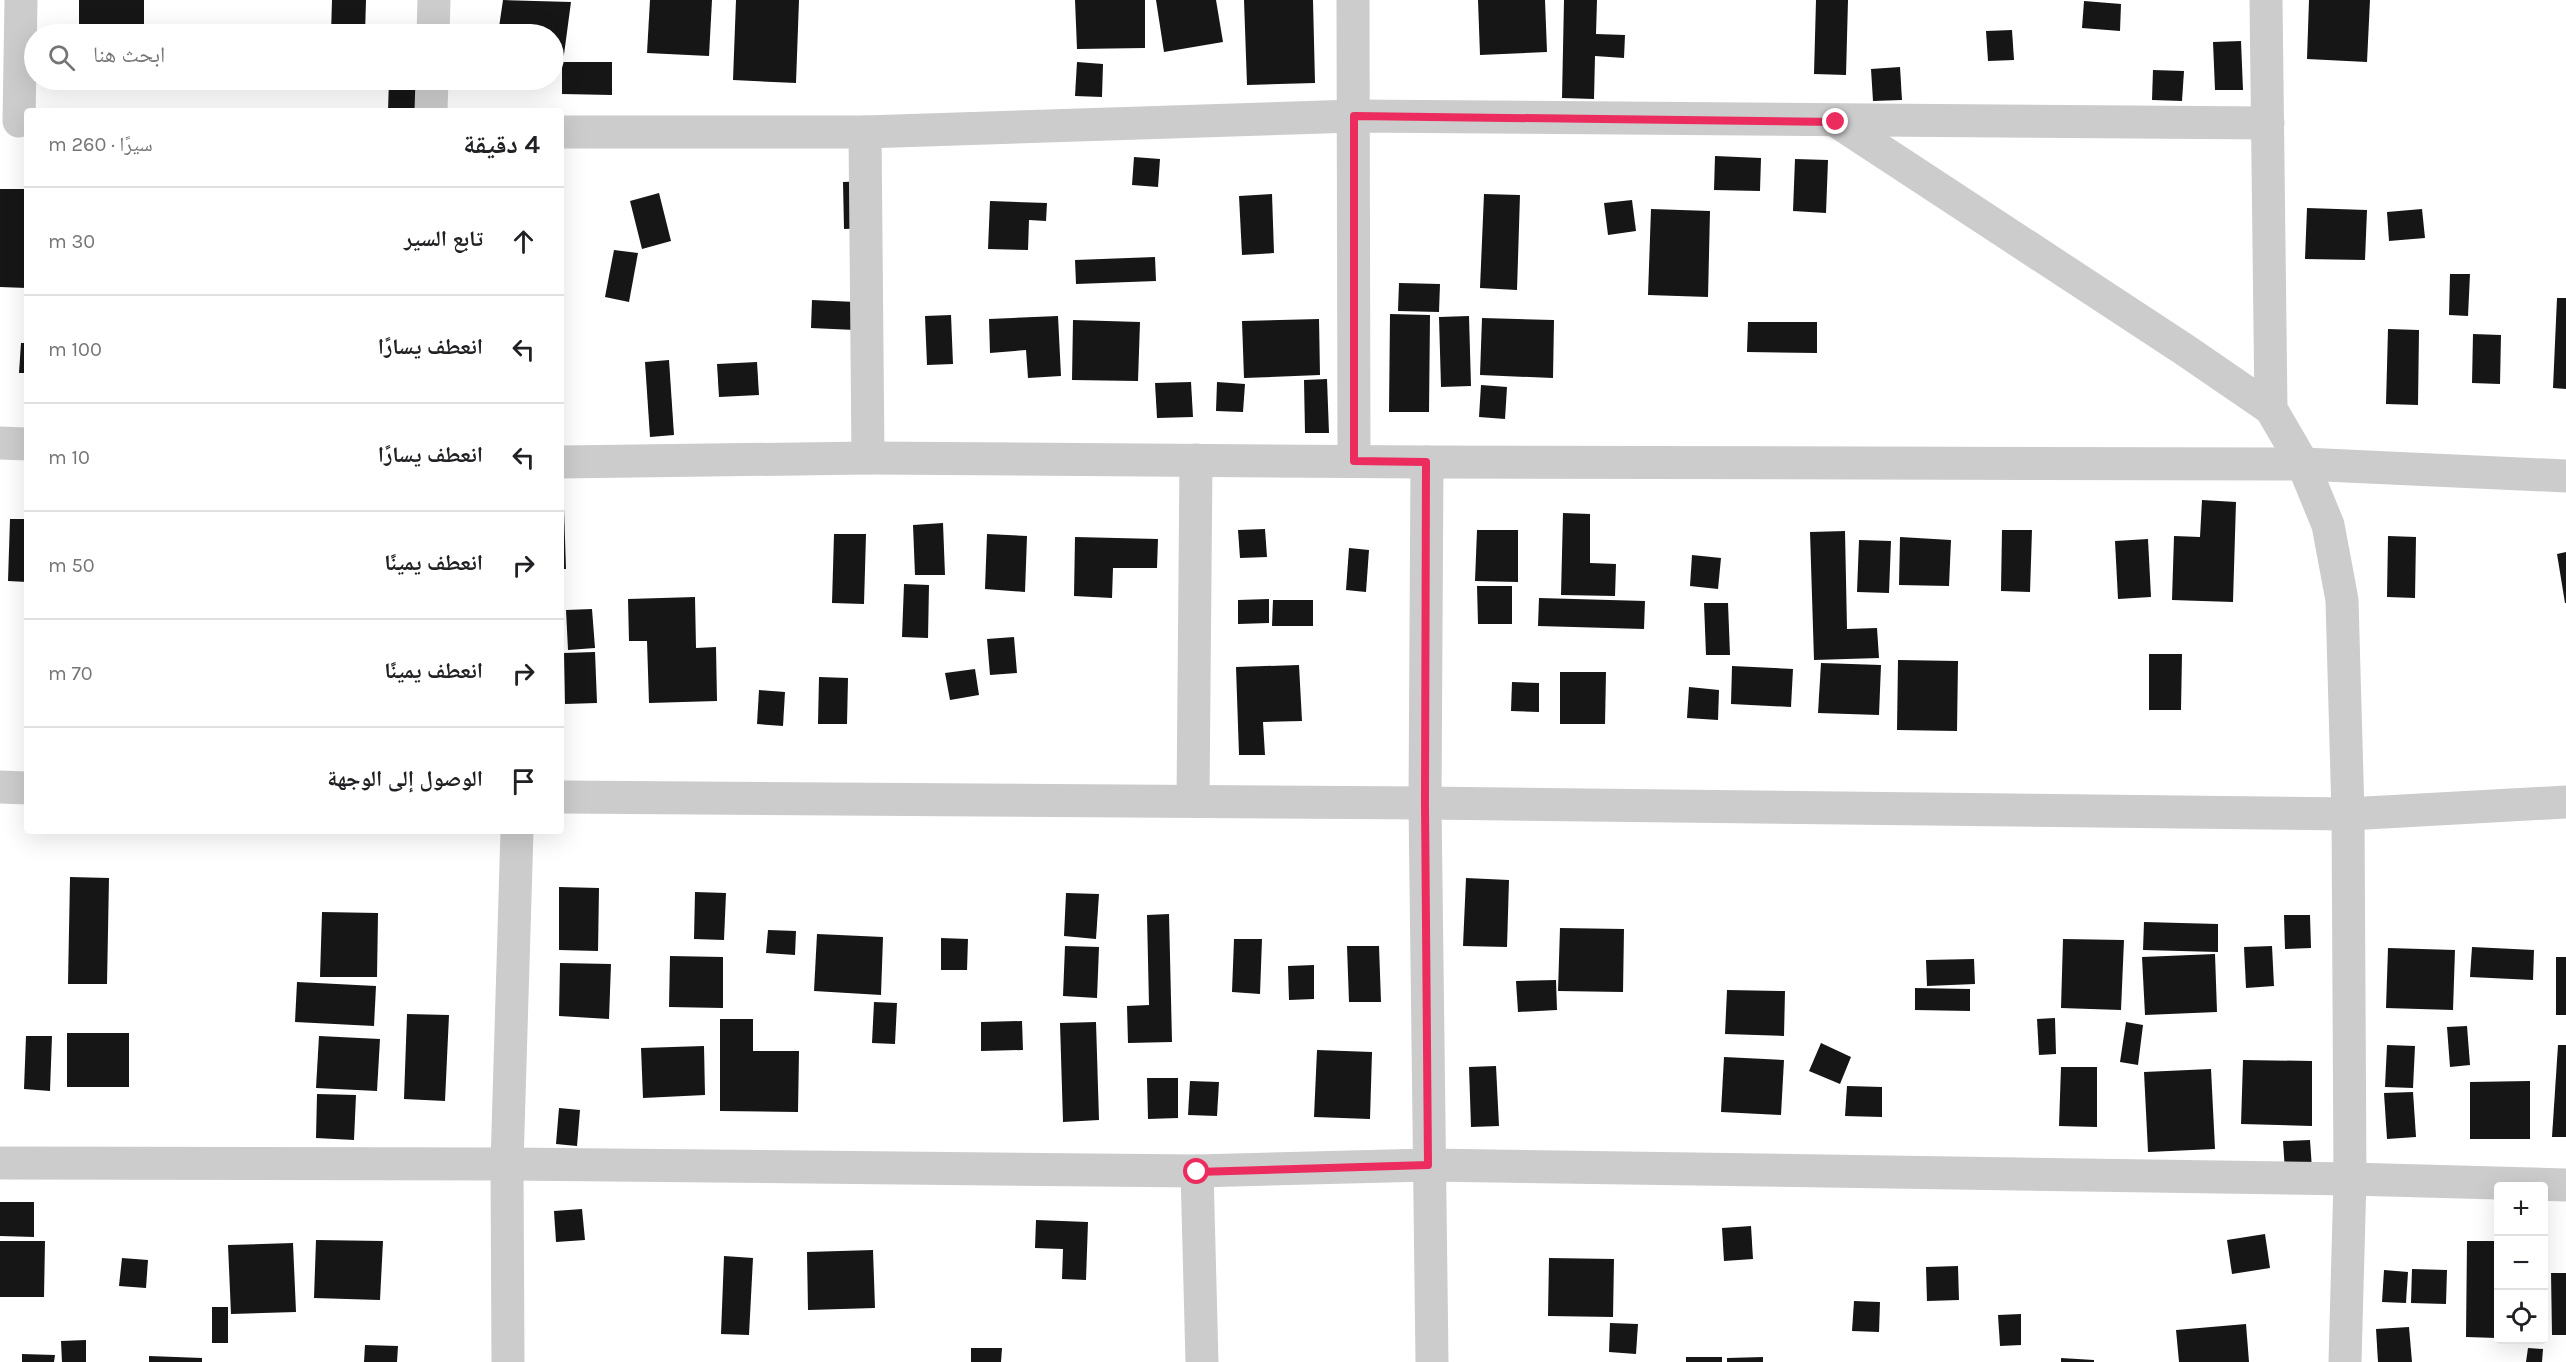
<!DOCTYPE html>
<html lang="ar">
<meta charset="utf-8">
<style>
:root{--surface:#fff;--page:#f2f2f2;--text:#202124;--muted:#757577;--line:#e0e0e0}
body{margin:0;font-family:Karla,"Noto Naskh Arabic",sans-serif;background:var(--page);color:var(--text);direction:rtl}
.controls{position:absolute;right:18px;bottom:18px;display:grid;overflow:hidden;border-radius:6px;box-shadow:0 6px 24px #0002}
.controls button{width:54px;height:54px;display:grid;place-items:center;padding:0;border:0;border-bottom:2px solid var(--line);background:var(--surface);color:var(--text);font:30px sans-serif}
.stop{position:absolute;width:18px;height:18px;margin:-14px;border:4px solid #ec2c5e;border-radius:50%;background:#fff}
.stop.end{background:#ec2c5e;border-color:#fff;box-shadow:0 2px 6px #0008}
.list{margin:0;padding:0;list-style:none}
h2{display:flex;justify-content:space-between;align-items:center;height:78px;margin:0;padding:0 24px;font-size:26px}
h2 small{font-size:20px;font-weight:400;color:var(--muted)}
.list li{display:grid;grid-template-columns:39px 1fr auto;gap:18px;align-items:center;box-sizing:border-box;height:108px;padding:0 24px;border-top:2px solid var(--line)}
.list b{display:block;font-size:22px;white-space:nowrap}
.list em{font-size:20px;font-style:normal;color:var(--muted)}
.icon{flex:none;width:33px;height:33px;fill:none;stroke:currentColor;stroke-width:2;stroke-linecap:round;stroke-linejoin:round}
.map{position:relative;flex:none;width:2566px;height:1362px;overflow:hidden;direction:ltr}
.search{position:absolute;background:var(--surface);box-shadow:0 6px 24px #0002;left:24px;top:24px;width:540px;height:66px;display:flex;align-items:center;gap:15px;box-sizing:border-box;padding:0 21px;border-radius:33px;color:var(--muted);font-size:22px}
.panel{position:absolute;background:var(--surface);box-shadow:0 6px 24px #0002;left:24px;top:108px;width:540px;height:726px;border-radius:6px;direction:rtl}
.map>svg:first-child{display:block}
.building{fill:#161616}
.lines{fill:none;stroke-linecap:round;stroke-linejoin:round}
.street{stroke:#ccc;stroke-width:33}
.route{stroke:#ec2c5e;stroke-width:8}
</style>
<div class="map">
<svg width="2566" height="1362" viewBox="0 0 2566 1362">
<rect width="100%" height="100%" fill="#fff"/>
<g class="building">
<rect x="79" y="0" width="65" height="34"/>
<polygon points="332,0 366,0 365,34 331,34"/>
<polygon points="503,0 571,2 563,62 554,61 554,34 498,34"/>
<polygon points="650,0 712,0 709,56 647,53"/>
<polygon points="736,0 799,0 796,83 733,80"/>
<polygon points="1075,0 1145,0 1145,48 1077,49"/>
<polygon points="1156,0 1216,0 1223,42 1164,52"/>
<polygon points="1244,0 1313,0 1315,83 1247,85"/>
<polygon points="1478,0 1545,0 1547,52 1480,55"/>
<polygon points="1564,0 1597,0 1596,34 1625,35 1624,58 1595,56 1594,99 1562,98"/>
<polygon points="1816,0 1848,0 1846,75 1814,74"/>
<polygon points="2309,0 2370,0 2367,62 2307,59"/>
<polygon points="2084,1 2121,4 2120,31 2082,28"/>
<polygon points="2012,30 2014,60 1988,61 1986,31"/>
<polygon points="2241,41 2243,90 2215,90 2213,42"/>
<polygon points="562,62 612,62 612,95 562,94"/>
<polygon points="1077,62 1103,64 1102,97 1075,96"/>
<polygon points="1900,67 1902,100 1873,101 1871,69"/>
<polygon points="2153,70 2184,71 2182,101 2152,100"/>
<polygon points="389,80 439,80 438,111 388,111"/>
<polygon points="1715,156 1761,158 1760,191 1714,190"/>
<polygon points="1134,157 1160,159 1158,187 1132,185"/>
<polygon points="1795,159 1828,160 1826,213 1793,211"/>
<polygon points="869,181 871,228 844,229 843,182"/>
<polygon points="0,189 27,189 27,288 0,287"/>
<polygon points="659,193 671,241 642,249 630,201"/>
<polygon points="1272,194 1274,253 1242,255 1239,196"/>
<polygon points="1484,194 1520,195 1517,290 1480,288"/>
<polygon points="1632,200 1636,231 1608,235 1604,203"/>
<polygon points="990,201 1047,203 1046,221 1029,220 1028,250 988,249"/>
<polygon points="2307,208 2367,210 2365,260 2305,259"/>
<polygon points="1651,209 1710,211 1708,297 1648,295"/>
<polygon points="2422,209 2425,238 2389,241 2387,212"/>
<polygon points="614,250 638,253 629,302 605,297"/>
<polygon points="1155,257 1156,281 1076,284 1075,260"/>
<polygon points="2450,274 2470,274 2468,316 2449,315"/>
<polygon points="1399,283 1440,284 1439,312 1398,311"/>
<polygon points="2557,298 2566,298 2566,389 2553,388"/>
<polygon points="812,300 856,302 855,330 811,328"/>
<polygon points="1390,314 1430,315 1429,412 1389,412"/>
<polygon points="951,315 953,364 927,365 925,316"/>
<polygon points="1058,316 1061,376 1028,378 1026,350 990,353 989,319"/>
<polygon points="1469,316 1471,386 1441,387 1439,317"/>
<polygon points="1482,318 1554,320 1553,378 1480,375"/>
<polygon points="1319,319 1320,375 1244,378 1242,321"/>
<polygon points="1073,320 1140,322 1138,381 1072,380"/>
<polygon points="1748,322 1817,322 1817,353 1747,352"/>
<polygon points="2388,329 2419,330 2418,405 2386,404"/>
<polygon points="2473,334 2501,335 2500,384 2472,383"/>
<polygon points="21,343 27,343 27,373 19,373"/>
<polygon points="669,360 674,435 650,437 645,362"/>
<polygon points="757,362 759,395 719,397 717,364"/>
<polygon points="1327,379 1329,433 1305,433 1304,380"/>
<polygon points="1191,382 1193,417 1157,418 1155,383"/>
<polygon points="1217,382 1245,384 1243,412 1216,411"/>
<polygon points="1481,385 1507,387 1505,419 1479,417"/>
<polygon points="2202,500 2236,502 2233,602 2172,600 2174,536 2200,537"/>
<polygon points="564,509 566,569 561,569 561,510"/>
<polygon points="1563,513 1590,514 1590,563 1616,564 1615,596 1561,595"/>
<polygon points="10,519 27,519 27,582 8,581"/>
<polygon points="943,523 945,575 915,575 913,525"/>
<polygon points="1265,529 1267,557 1240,558 1238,530"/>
<polygon points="1477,530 1518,530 1518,582 1475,581"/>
<polygon points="2002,530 2032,530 2030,592 2001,591"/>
<polygon points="1845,531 1847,629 1877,628 1879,658 1814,660 1810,532"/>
<polygon points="834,534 866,534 864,604 832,603"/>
<polygon points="987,534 1027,536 1025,592 985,589"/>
<polygon points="2388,536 2416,537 2415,598 2387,597"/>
<polygon points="1075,537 1158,539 1157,568 1113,568 1112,598 1074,596"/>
<polygon points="1900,537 1951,540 1949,586 1899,585"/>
<polygon points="2148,539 2151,597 2118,599 2115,541"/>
<polygon points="1859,540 1891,541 1889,593 1857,592"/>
<polygon points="1349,548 1369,550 1366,592 1346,590"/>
<polygon points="2566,552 2566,603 2565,603 2557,554"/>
<polygon points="1692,555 1721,558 1718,589 1690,586"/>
<polygon points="904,584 929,585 928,638 902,637"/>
<polygon points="1477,586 1512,586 1512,624 1478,624"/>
<polygon points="695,597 696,648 716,647 717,701 649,703 647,641 629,641 628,599"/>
<polygon points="1539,598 1645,601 1644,629 1538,626"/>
<polygon points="1269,599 1269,623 1238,624 1238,600"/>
<polygon points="1273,600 1313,600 1313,626 1272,626"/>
<polygon points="1704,603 1728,603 1730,655 1706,655"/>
<polygon points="592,609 595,648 568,650 566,610"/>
<polygon points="1014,637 1017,673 990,675 987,639"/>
<polygon points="595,652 597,703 565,704 564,653"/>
<polygon points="2149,654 2182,654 2181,710 2149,710"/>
<polygon points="1898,660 1958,661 1957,731 1897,730"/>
<polygon points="1821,663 1881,665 1879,715 1818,713"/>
<polygon points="1299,665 1302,721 1263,722 1265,755 1239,755 1236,667"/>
<polygon points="1732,666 1793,669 1791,707 1731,704"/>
<polygon points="975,669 979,695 950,700 945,673"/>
<polygon points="1560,672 1606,672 1605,724 1560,724"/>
<polygon points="819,677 848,678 847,724 818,724"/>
<polygon points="1512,682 1539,683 1539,712 1511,711"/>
<polygon points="1689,687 1719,690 1718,720 1687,718"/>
<polygon points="759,690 785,692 783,726 757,724"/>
<polygon points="70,877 109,878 107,984 68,984"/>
<polygon points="1466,878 1509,880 1507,947 1463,946"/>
<polygon points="559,887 599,888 598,951 559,950"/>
<polygon points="695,892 726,893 724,940 694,939"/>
<polygon points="1066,893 1099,894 1096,939 1064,936"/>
<polygon points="322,912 378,913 377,977 320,977"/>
<polygon points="1169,914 1172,1042 1128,1043 1127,1006 1149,1005 1147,915"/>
<polygon points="2284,915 2310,915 2311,948 2285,949"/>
<polygon points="2144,922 2218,924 2218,952 2143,950"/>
<polygon points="1560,928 1624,929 1623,992 1558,991"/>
<polygon points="768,930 796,931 795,955 766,953"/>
<polygon points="817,934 883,937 881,995 814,991"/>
<polygon points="941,938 968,939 967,970 941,970"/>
<polygon points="1234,939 1262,939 1260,994 1232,992"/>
<polygon points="2063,939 2124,940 2121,1010 2061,1008"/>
<polygon points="1065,946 1099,947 1097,998 1063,996"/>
<polygon points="1347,946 1379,946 1381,1002 1349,1002"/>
<polygon points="2272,946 2274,986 2246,988 2244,947"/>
<polygon points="2472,947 2534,950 2533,980 2470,977"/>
<polygon points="2388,948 2455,950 2453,1010 2386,1008"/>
<polygon points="2215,954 2217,1012 2145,1015 2142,957"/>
<polygon points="670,956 723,957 723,1008 669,1007"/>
<rect x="2556" y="957" width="10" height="58"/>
<polygon points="1974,959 1975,984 1927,986 1926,960"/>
<polygon points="560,963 611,964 609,1019 559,1016"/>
<polygon points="1314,965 1314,999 1289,1000 1288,966"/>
<polygon points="1556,980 1557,1010 1518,1012 1516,981"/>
<polygon points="297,982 376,986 374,1026 295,1022"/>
<polygon points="1915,988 1970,989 1970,1011 1915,1010"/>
<polygon points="1727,990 1785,991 1784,1036 1725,1034"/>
<polygon points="874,1002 897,1003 895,1044 872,1043"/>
<polygon points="407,1014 449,1015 445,1101 404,1099"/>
<polygon points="2055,1018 2056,1054 2039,1055 2037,1019"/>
<polygon points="720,1019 753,1019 753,1051 799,1051 798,1112 720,1111"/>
<polygon points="1022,1021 1023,1050 981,1051 981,1022"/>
<polygon points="1096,1022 1099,1120 1063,1122 1060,1023"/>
<polygon points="2126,1022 2143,1025 2138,1065 2120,1062"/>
<polygon points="2467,1026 2470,1065 2450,1067 2447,1027"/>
<rect x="67" y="1033" width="62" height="54"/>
<polygon points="26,1036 52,1036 50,1091 24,1089"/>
<polygon points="319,1036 380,1039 377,1091 316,1088"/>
<polygon points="1821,1043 1851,1057 1840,1084 1809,1071"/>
<polygon points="2387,1045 2415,1046 2413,1088 2385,1087"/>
<polygon points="2558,1045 2566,1045 2566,1137 2552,1137"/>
<polygon points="704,1046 705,1095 643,1098 641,1048"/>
<polygon points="1317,1050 1372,1052 1370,1119 1314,1117"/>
<polygon points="1724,1057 1784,1060 1781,1115 1721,1112"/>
<polygon points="2243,1060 2312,1061 2312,1126 2241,1124"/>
<polygon points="1496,1066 1499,1126 1471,1127 1469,1067"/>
<polygon points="2061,1067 2097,1067 2097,1127 2059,1126"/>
<polygon points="2211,1069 2215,1149 2148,1152 2144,1072"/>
<polygon points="1147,1078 1178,1078 1178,1118 1148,1119"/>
<polygon points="1190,1081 1219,1082 1217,1116 1188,1115"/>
<polygon points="2530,1081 2530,1139 2470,1139 2470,1082"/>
<polygon points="1847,1086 1882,1087 1882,1117 1845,1116"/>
<polygon points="2413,1092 2416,1137 2387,1139 2384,1093"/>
<polygon points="317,1094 356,1095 354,1140 316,1138"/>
<polygon points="559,1108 580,1110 577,1146 556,1144"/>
<polygon points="2310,1140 2312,1169 2285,1171 2283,1141"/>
<polygon points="0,1202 34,1202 34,1237 0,1236"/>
<polygon points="582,1209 585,1240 556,1242 554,1211"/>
<polygon points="1036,1220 1088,1222 1086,1280 1062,1279 1063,1249 1035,1248"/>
<polygon points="1751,1226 1753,1259 1724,1261 1722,1228"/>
<polygon points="2265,1234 2270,1268 2232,1274 2227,1240"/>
<polygon points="316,1240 383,1241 380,1300 314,1298"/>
<polygon points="0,1241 45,1241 44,1297 0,1297"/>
<polygon points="2467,1241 2497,1241 2497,1338 2466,1337"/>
<polygon points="293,1243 296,1312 231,1314 228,1245"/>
<polygon points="873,1250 875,1308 808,1310 807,1252"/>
<polygon points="724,1256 753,1258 749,1335 721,1334"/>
<polygon points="122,1258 148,1260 146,1288 119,1286"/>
<polygon points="1549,1258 1614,1259 1613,1317 1548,1316"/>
<polygon points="1958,1266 1959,1300 1927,1301 1926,1267"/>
<polygon points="2412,1269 2447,1270 2446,1304 2411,1303"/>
<polygon points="2384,1270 2408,1272 2406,1303 2382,1302"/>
<polygon points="2551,1273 2566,1273 2566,1335 2552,1335"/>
<polygon points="1854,1301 1880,1302 1879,1332 1852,1331"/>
<rect x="212" y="1307" width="16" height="36"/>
<polygon points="2021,1314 2021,1345 2000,1346 1998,1315"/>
<polygon points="1610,1323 1638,1324 1636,1354 1609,1352"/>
<polygon points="2246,1324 2249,1362 2179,1362 2176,1330"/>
<polygon points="2409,1327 2412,1362 2378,1362 2376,1329"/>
<polygon points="86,1340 86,1362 62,1362 61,1341"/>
<polygon points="365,1345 398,1346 397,1362 364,1362"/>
<polygon points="971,1348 1002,1348 1001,1362 971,1362"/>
<polygon points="2528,1348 2543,1349 2542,1362 2526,1362"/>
<polygon points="22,1354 55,1355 54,1362 22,1362"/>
<polygon points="149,1356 202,1358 202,1362 149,1362"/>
<rect x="1686" y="1357" width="36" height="5"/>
<polygon points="1763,1357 1763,1362 1727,1362 1727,1358"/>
<polygon points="2061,1358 2094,1360 2094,1362 2061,1362"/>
</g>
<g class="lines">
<g class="street">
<polyline points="1353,0 1354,461"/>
<polyline points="2266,0 2271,409 2303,464 2328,525 2342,600 2348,814 2350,1179 2345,1362"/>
<polyline points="433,34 434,0"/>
<polyline points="431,111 432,80"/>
<polyline points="19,121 21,0"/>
<polyline points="1836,121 2185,350 2271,409"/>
<polyline points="561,132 865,132 1354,116 2268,123"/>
<polyline points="865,132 868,458"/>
<polyline points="0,443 27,444"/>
<polyline points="561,462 868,458 1427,462 2303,464 2566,476"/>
<polyline points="1427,462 1425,803 1432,1362"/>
<polyline points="0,787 27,788"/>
<polyline points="561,797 1425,803 2348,814 2566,802"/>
<polyline points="1193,801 1196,460"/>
<polyline points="0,1163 507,1164 1197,1171 1428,1165 2350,1179 2566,1185"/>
<polyline points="1197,1171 1202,1362"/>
<polyline points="508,1362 507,1164 517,831"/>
</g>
</g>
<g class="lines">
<polyline class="route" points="1197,1172 1428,1165 1425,803 1426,462 1354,461 1354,116 1836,122"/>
</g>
</svg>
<div class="controls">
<button>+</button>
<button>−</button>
<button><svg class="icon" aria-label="locate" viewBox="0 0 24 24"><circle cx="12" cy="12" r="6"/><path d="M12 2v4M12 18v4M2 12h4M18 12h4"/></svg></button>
</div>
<div class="stop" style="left:1197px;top:1172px"></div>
<div class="stop end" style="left:1836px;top:122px"></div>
<div class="search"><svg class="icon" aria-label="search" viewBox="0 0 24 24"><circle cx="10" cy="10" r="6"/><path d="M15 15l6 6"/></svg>ابحث هنا</div>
<section class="panel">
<h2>4 دقيقة<small>سيرًا · 260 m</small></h2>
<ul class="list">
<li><svg class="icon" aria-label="ahead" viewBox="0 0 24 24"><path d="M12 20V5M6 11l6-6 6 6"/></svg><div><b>تابع السير</b></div><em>30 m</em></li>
<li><svg class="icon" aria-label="left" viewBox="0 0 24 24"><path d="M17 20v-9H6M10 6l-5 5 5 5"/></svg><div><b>انعطف يسارًا</b></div><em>100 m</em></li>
<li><svg class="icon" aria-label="left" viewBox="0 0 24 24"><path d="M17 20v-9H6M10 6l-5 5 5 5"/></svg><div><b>انعطف يسارًا</b></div><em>10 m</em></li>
<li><svg class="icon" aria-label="right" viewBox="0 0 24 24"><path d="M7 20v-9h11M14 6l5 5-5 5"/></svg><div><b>انعطف يمينًا</b></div><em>50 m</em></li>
<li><svg class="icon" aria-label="right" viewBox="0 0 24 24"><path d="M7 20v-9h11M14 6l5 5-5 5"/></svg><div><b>انعطف يمينًا</b></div><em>70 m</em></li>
<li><svg class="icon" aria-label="arrive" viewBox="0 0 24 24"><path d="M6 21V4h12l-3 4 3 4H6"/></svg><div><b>الوصول إلى الوجهة</b></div></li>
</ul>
</section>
</div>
